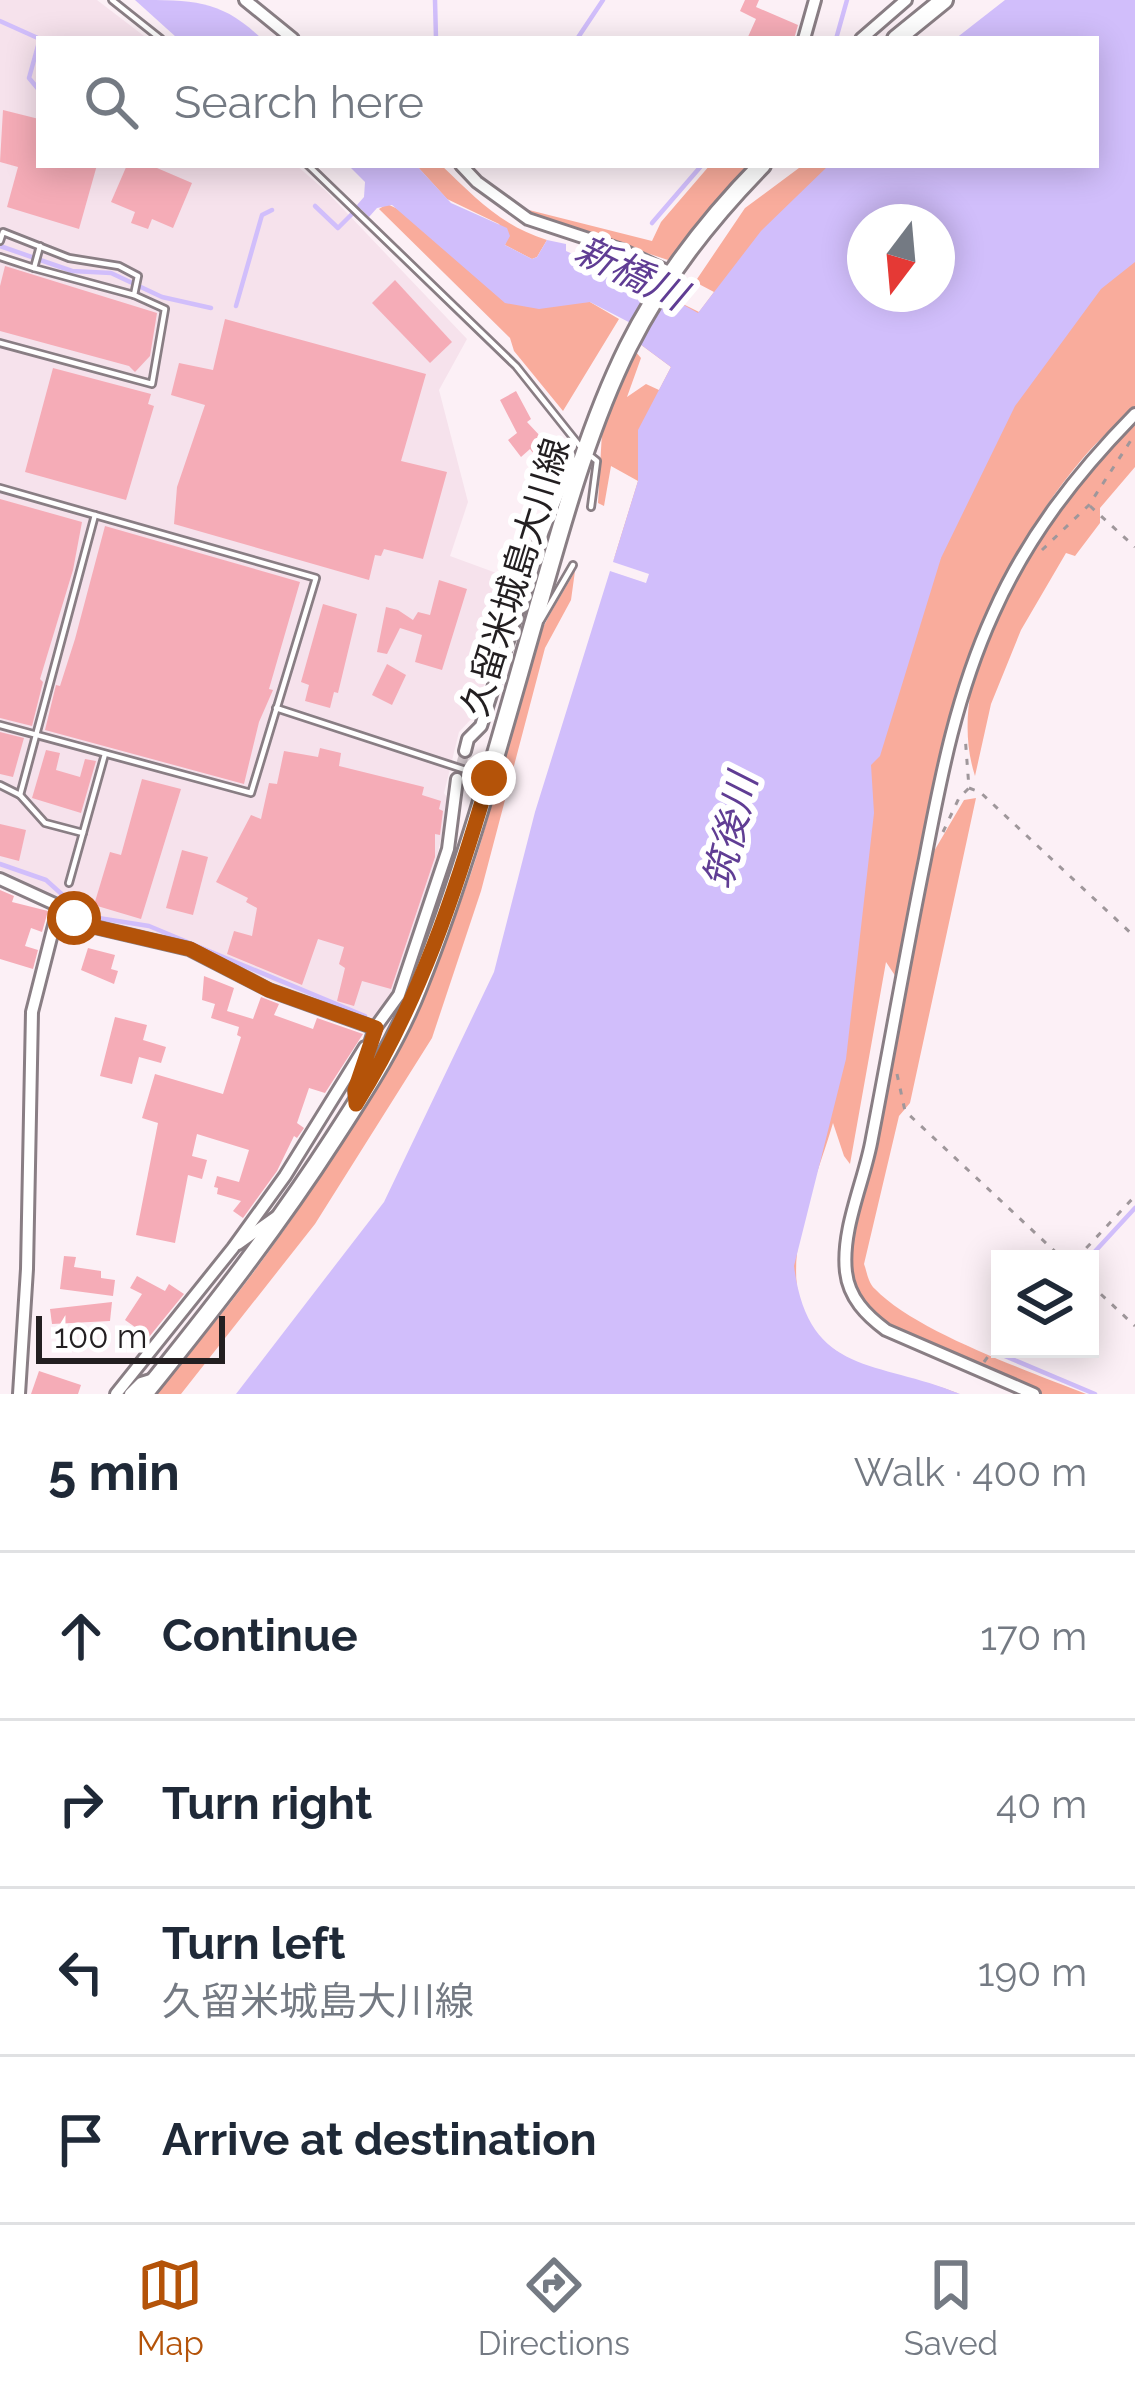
<!DOCTYPE html>
<meta charset="utf-8">
<style>
:root{--surface:#fff;--page:#f6f6f7;--text:#1f2937;--muted:#747a83;--line:#e0e1e3;--accent:#b45309}
body{margin:0;font-family:Raleway,"Noto Sans JP",sans-serif;background:var(--page);color:var(--text)}
.controls{position:absolute;right:36px;bottom:36px;display:grid;overflow:hidden;border-radius:0px;box-shadow:0 6px 30px #0003}
.controls button{width:108px;height:108px;display:grid;place-items:center;padding:0;border:0;border-bottom:3px solid var(--line);background:var(--surface);color:var(--text);font:60px sans-serif}
.compass{position:absolute;left:847px;top:204px;width:108px;height:108px;border-radius:50%;background:var(--surface);box-shadow:0 6px 30px #0003;rotate:196deg}
.scale{position:absolute;left:36px;bottom:30px;width:189px;box-sizing:border-box;padding-left:12px;border:6px solid #231f21;border-top:0;font-size:33px;line-height:42px;white-space:nowrap;color:#231f21;-webkit-text-stroke:9px #fff;paint-order:stroke}
.stop{position:absolute;width:36px;height:36px;margin:-27px;border:9px solid #b45309;border-radius:50%;background:#fff}
.stop.end{background:#b45309;border-color:#fff;box-shadow:0 3px 12px #0008}
.list{margin:0;padding:0;list-style:none}
h2{display:flex;justify-content:space-between;align-items:center;height:156px;margin:0;padding:0 48px;font-size:51px}
h2 small{font-size:39px;font-weight:400;color:var(--muted)}
.list li{display:grid;grid-template-columns:78px 1fr auto;gap:36px;align-items:center;box-sizing:border-box;height:168px;padding:0 48px;border-top:3px solid var(--line)}
.list b{display:block;font-size:45px;white-space:nowrap}
.list p{margin:0;font-size:39px;white-space:nowrap;color:var(--muted)}
.list em{font-size:39px;font-style:normal;color:var(--muted)}
.icon{flex:none;width:66px;height:66px;fill:none;stroke:currentColor;stroke-width:2;stroke-linecap:round;stroke-linejoin:round}
.map{position:relative;flex:none;width:1135px;height:1394px;overflow:hidden}
.search{position:absolute;background:var(--surface);box-shadow:0 6px 30px #0003;left:36px;right:36px;top:36px;height:132px;display:flex;align-items:center;gap:30px;box-sizing:border-box;padding:0 42px;border-radius:0px;color:var(--muted);font-size:45px}
.sheet{height:828px;background:var(--surface)}
nav{display:flex;justify-content:space-around;align-items:center;box-sizing:border-box;height:168px;border-top:3px solid var(--line);background:var(--surface);font-size:33px;color:var(--muted)}
nav a{display:grid;justify-items:center;gap:6px}
nav .on{color:var(--accent)}
.map>svg:first-child{display:block}
.built{fill:#f6e2ec}
.green{fill:#f9ac9c}
.water{fill:#d1befb;fill-rule:evenodd}
.lines{fill:none;stroke-linecap:round;stroke-linejoin:round}
.stream{stroke:#d1befb;stroke-width:4.5}
.building{fill:#f5acb7}
.minor-tunnel{stroke:#d1c6cb;stroke-width:10;stroke-dasharray:10 5;stroke-linecap:butt}
.service-casing{stroke:#897e84;stroke-width:10}
.minor-casing{stroke:#897e84;stroke-width:16}
.primary-casing{stroke:#897e84;stroke-width:22}
.path{stroke:#9f979b;stroke-width:3;stroke-dasharray:6 9;stroke-linecap:butt}
.service{stroke:#fff;stroke-width:4.5}
.minor{stroke:#fff;stroke-width:10}
.primary{stroke:#fff;stroke-width:16}
.route{stroke:#b45309;stroke-width:15}
.labels{text-anchor:middle;stroke-width:12;stroke-linejoin:round;paint-order:stroke}
.street-label{font-size:36px;fill:#231f21;stroke:#fff}
.water-label{font-size:39px;font-style:italic;fill:#603d94;stroke:#fff}
</style>
<div class="map">
<svg width="1135" height="1394" viewBox="0 0 1135 1394">
<rect width="100%" height="100%" fill="#fcf0f6"/>
<polygon class="built" points="0,0 97,0 148,39 39,39 39,165 296,165 327,192 467,339 439,390 468,502 450,556 518,581 474,716 459,732 444,793 450,802 433,872 394,990 371,1021 145,931 74,918 20,879 0,870"/>
<g class="green">
<path d="M416 165H441C475 197 501 226 547 240L537 257 532 259 505 245 507 238 499 224 447 199Z"/>
<polygon points="710,165 750,165 668,260 531,215 529,210 652,241 661,222"/>
<polygon points="803,165 854,165 690,327 669,297 699,312 714,292 695,282 745,208"/>
<polygon points="387,204 398,209 506,303 590,302 619,319 563,411 514,351 510,338 379,209"/>
<path d="M1135 242V406C1118 423 1099 439 1083 458 956 607 931 792 896 977L886 962 850 1164 844 1156 833 1123C810 1202 753 1314 854 1361 887 1376 926 1380 960 1394L835 1360 789 1305 794 1243 865 775 978 450Z"/>
<polygon points="640,344 685,366 613,562 638,481 611,466 604,506 598,503 602,432 635,351 641,358 627,397 646,384 659,390 671,367"/>
<path d="M1135 420V467L1100 508V523L1075 556 1066 553 1021 630 991 704 975 776C936 655 1060 505 1135 420Z"/>
<path d="M575 571 571 600 545 648 481 891 432 1038 315 1224 181 1394H155C287 1243 401 1071 468 882 496 804 508 721 536 644 545 619 562 595 575 571Z"/>
<path d="M976 798 910 1103 899 1116 864 1264C867 1272 868 1283 875 1289 916 1332 1029 1371 1086 1394H1042L907 1339 875 1318 860 1302 851 1281 850 1254 875 1147 930 858 964 800Z"/>
</g>
<g class="water">
<path d="M135 0C196 0 221 0 262 39L176 37Z"/>
<path d="M1005 0H1135V262L1101 289 1015 406 941 558 880 756 871 765 874 813 846 1059 794 1266C808 1377 876 1359 960 1394H236L384 1202 494 972 535 812 610 571 646 583 649 574 613 562 638 481V430L671 367 640 344 646 331 590 302 539 309 505 303 392 205 377 208 369 217 357 205 364 197 365 182 348 165H416L451 203 507 228 510 236 505 245 532 259 537 257 547 240 566 244V251L608 270 607 280 658 312 669 297 698 313 761 231 829 165H1096V39H955ZM865 222H937V294H865Z"/>
</g>
<g class="lines">
<g class="stream">
<polyline points="435,0 436,39"/>
<polyline points="0,21 40,39"/>
<polyline points="577,39 603,0"/>
<polyline points="836,39 847,0"/>
<polyline points="39,42 29,78 39,90"/>
<polyline points="315,206 338,228 362,204"/>
<polyline points="652,223 702,165"/>
<polyline points="0,246 72,271 111,273 162,297 211,308"/>
<polyline points="236,306 262,215 272,210"/>
<polyline points="0,864 46,880 86,916 149,926 365,1016"/>
<polyline points="1088,1259 1135,1208"/>
<polyline points="1005,1349 1000,1354 1095,1394"/>
</g>
</g>
<g class="building">
<polygon points="745,0 759,0 756,7 798,25 794,39 747,39 756,19 740,11"/>
<polygon points="3,110 39,119 39,165 97,165 79,229 7,207 18,167 0,162"/>
<polygon points="127,165 150,165 192,183 173,228 152,219 148,229 131,223 135,212 111,202"/>
<polygon points="5,266 157,313 150,356 135,372 129,366 0,331 0,286"/>
<polygon points="395,280 452,342 430,363 372,303"/>
<polygon points="225,319 426,374 401,461 447,472 423,559 384,549 381,556 375,555 369,580 174,524 177,487 205,405 171,395 179,363 213,370"/>
<polygon points="53,368 151,394 148,404 154,406 126,500 25,472"/>
<polygon points="516,391 531,419 527,422 556,453 541,464 530,449 521,457 508,440 517,433 500,400"/>
<polygon points="0,499 82,522 73,570 40,679 43,682 32,726 0,718"/>
<polygon points="105,526 300,582 269,689 273,690 259,722 244,784 45,730 56,685 60,686 75,639"/>
<polygon points="439,580 467,589 442,670 415,662 422,635 400,628 387,654 377,652 386,607 398,610 413,620 418,612 430,615"/>
<polygon points="323,604 357,614 338,693 334,692 330,708 305,701 309,685 301,682"/>
<polygon points="387,664 406,675 392,705 372,695"/>
<polygon points="0,732 24,738 13,777 0,774"/>
<polygon points="320,748 341,753 339,766 424,787 422,795 441,801 439,809 443,811 440,835 435,834 435,857 391,989 362,981 354,1006 337,1001 345,968 339,964 344,947 318,939 302,985 227,954 234,931 252,936 257,908 246,902 248,898 216,882 251,815 261,819 269,783 277,784 284,751 318,757"/>
<polygon points="46,750 60,753 56,770 80,777 85,759 96,761 81,813 32,798"/>
<polygon points="142,779 181,789 141,919 94,905 110,852 121,855"/>
<polygon points="0,824 26,830 19,861 0,856"/>
<polygon points="182,850 208,857 193,915 166,908"/>
<polygon points="0,890 14,896 12,902 48,911 42,932 31,928 25,946 38,950 33,969 0,959"/>
<polygon points="88,948 115,955 111,969 118,971 114,984 81,970"/>
<polygon points="204,976 234,988 227,1011 253,1019 261,997 279,1004 274,1015 313,1029 317,1018 363,1034 325,1093 309,1088 297,1123 304,1128 297,1138 294,1136 277,1171 243,1218 233,1211 241,1201 217,1194 218,1188 214,1187 217,1176 239,1182 249,1150 197,1134 192,1156 207,1160 202,1179 188,1175 175,1243 136,1235 158,1123 142,1118 155,1074 223,1094 241,1037 237,1035 239,1027 211,1018 215,1004 202,1000"/>
<polygon points="115,1017 147,1025 143,1040 166,1047 161,1063 139,1057 132,1084 100,1076"/>
<polygon points="64,1256 76,1257 74,1267 101,1271 101,1278 115,1280 113,1296 60,1289"/>
<polygon points="137,1276 165,1291 169,1284 184,1294 149,1337 125,1320 142,1294 130,1288"/>
<polygon points="112,1302 110,1321 52,1324 50,1309"/>
<polygon points="39,1371 81,1385 78,1394 31,1394"/>
</g>
<g class="lines">
<polyline class="minor-tunnel" points="457,779 465,751"/>
<g class="service-casing">
<g id="service">
<polyline points="112,0 161,39"/>
<polyline points="308,165 516,366 579,445"/>
<polyline points="0,241 3,232 69,258 119,266 138,276 134,295 165,309 152,384 0,343"/>
<polyline points="40,246 34,268 134,295"/>
<polyline points="0,257 34,268"/>
<polyline points="0,488 316,578 251,793 0,725"/>
<polyline points="591,507 597,461 592,457"/>
<polyline points="541,620 573,565"/>
<polyline points="276,708 487,777"/>
<polyline points="0,785 20,795 45,823 83,833"/>
<polyline points="20,795 95,515"/>
<polyline points="69,883 105,754"/>
</g>
</g>
<g class="minor-casing">
<g id="minor">
<polyline points="245,0 293,39"/>
<polyline points="804,39 815,0"/>
<polyline points="861,39 906,0"/>
<polyline points="461,165 477,182 528,219 622,250 671,273"/>
<polyline points="465,751 468,739 481,726 543,531 566,475 578,461"/>
<polyline points="0,879 59,906 82,924 189,949 269,990 375,1028 355,1090 356,1100"/>
<polyline points="375,1028 399,995 448,849 457,779"/>
<polyline points="238,1244 276,1217"/>
<polyline points="19,1394 27,1269 32,1012 59,906"/>
<polyline points="116,1394 233,1248 285,1176 365,1047"/>
<polyline points="130,1394 141,1383 154,1379"/>
<path d="M1034 1394 886 1330C866 1315 849 1298 846 1272 841 1228 865 1180 872 1138 890 1045 906 952 925 859 941 775 957 693 993 614 1027 537 1077 473 1135 414"/>
</g>
</g>
<g class="primary-casing">
<g id="primary">
<polyline points="896,39 944,0"/>
<path d="M144 1394C211 1311 276 1228 334 1138 365 1090 397 1041 418 987 469 860 503 728 541 597 565 513 589 426 628 347 662 279 709 219 762 165"/>
</g>
</g>
<g class="path">
<polyline points="1090,506 1135,547"/>
<polyline points="1042,550 1089,505 1135,434"/>
<polyline points="969,788 980,792 1135,937"/>
<polyline points="943,832 959,798 969,788 965,735"/>
<polyline points="897,1074 905,1111 1063,1259"/>
<polyline points="1076,1259 1135,1196"/>
<polyline points="1090,1284 1135,1326"/>
<polyline points="984,1362 1000,1340"/>
</g>
<use href="#service" class="service"/>
<use href="#minor" class="minor"/>
<use href="#primary" class="primary"/>
</g>
<g class="lines">
<path class="route" d="M74 918 82 924 190 949 269 990 376 1028 355 1090 356 1104C419 1003 456 891 489 778"/>
</g>
<g class="labels">
<g class="street-label">
<text transform="translate(515 577) rotate(-73)" y="13">久留米城島大川線</text>
</g>
<g class="water-label">
<text transform="translate(631 272) rotate(26)" y="14">新橋川</text>
<text transform="translate(730 831) rotate(-77)" y="14">筑後川</text>
</g>
</g>
</svg>
<div class="controls">
<button><svg class="icon" aria-label="layers" viewBox="0 0 24 24"><path d="M12 4l9 5-9 5-9-5zM3 14l9 5 9-5"/></svg></button>
</div>
<svg class="compass" viewBox="-18 -18 36 36"><path d="M0-13l5 13h-10z" fill="#e53935"/><path d="M0 13l5-13h-10z" fill="#747a83"/></svg>
<div class="scale">100 m</div>
<div class="stop" style="left:74px;top:918px"></div>
<div class="stop end" style="left:489px;top:778px"></div>
<div class="search"><svg class="icon" aria-label="search" viewBox="0 0 24 24"><circle cx="10" cy="10" r="6"/><path d="M15 15l6 6"/></svg>Search here</div>
</div>
<section class="sheet">
<h2>5 min<small>Walk · 400 m</small></h2>
<ul class="list">
<li><svg class="icon" aria-label="ahead" viewBox="0 0 24 24"><path d="M12 20V5M6 11l6-6 6 6"/></svg><div><b>Continue</b></div><em>170 m</em></li>
<li><svg class="icon" aria-label="right" viewBox="0 0 24 24"><path d="M7 20v-9h11M14 6l5 5-5 5"/></svg><div><b>Turn right</b></div><em>40 m</em></li>
<li><svg class="icon" aria-label="left" viewBox="0 0 24 24"><path d="M17 20v-9H6M10 6l-5 5 5 5"/></svg><div><b>Turn left</b><p>久留米城島大川線</p></div><em>190 m</em></li>
<li><svg class="icon" aria-label="arrive" viewBox="0 0 24 24"><path d="M6 21V4h12l-3 4 3 4H6"/></svg><div><b>Arrive at destination</b></div></li>
</ul>
</section>
<nav>
<a class="on"><svg class="icon" aria-label="map" viewBox="0 0 24 24"><path d="M3 6l6-2 6 2 6-2v14l-6 2-6-2-6 2zM9 4v14M15 6v14"/></svg>Map</a>
<a><svg class="icon" aria-label="directions" viewBox="0 0 24 24"><path d="M12 3l9 9-9 9-9-9zM9 14v-3h6M13 9l2 2-2 2"/></svg>Directions</a>
<a><svg class="icon" aria-label="saved" viewBox="0 0 24 24"><path d="M7 4h10v16l-5-4-5 4z"/></svg>Saved</a>
</nav>
